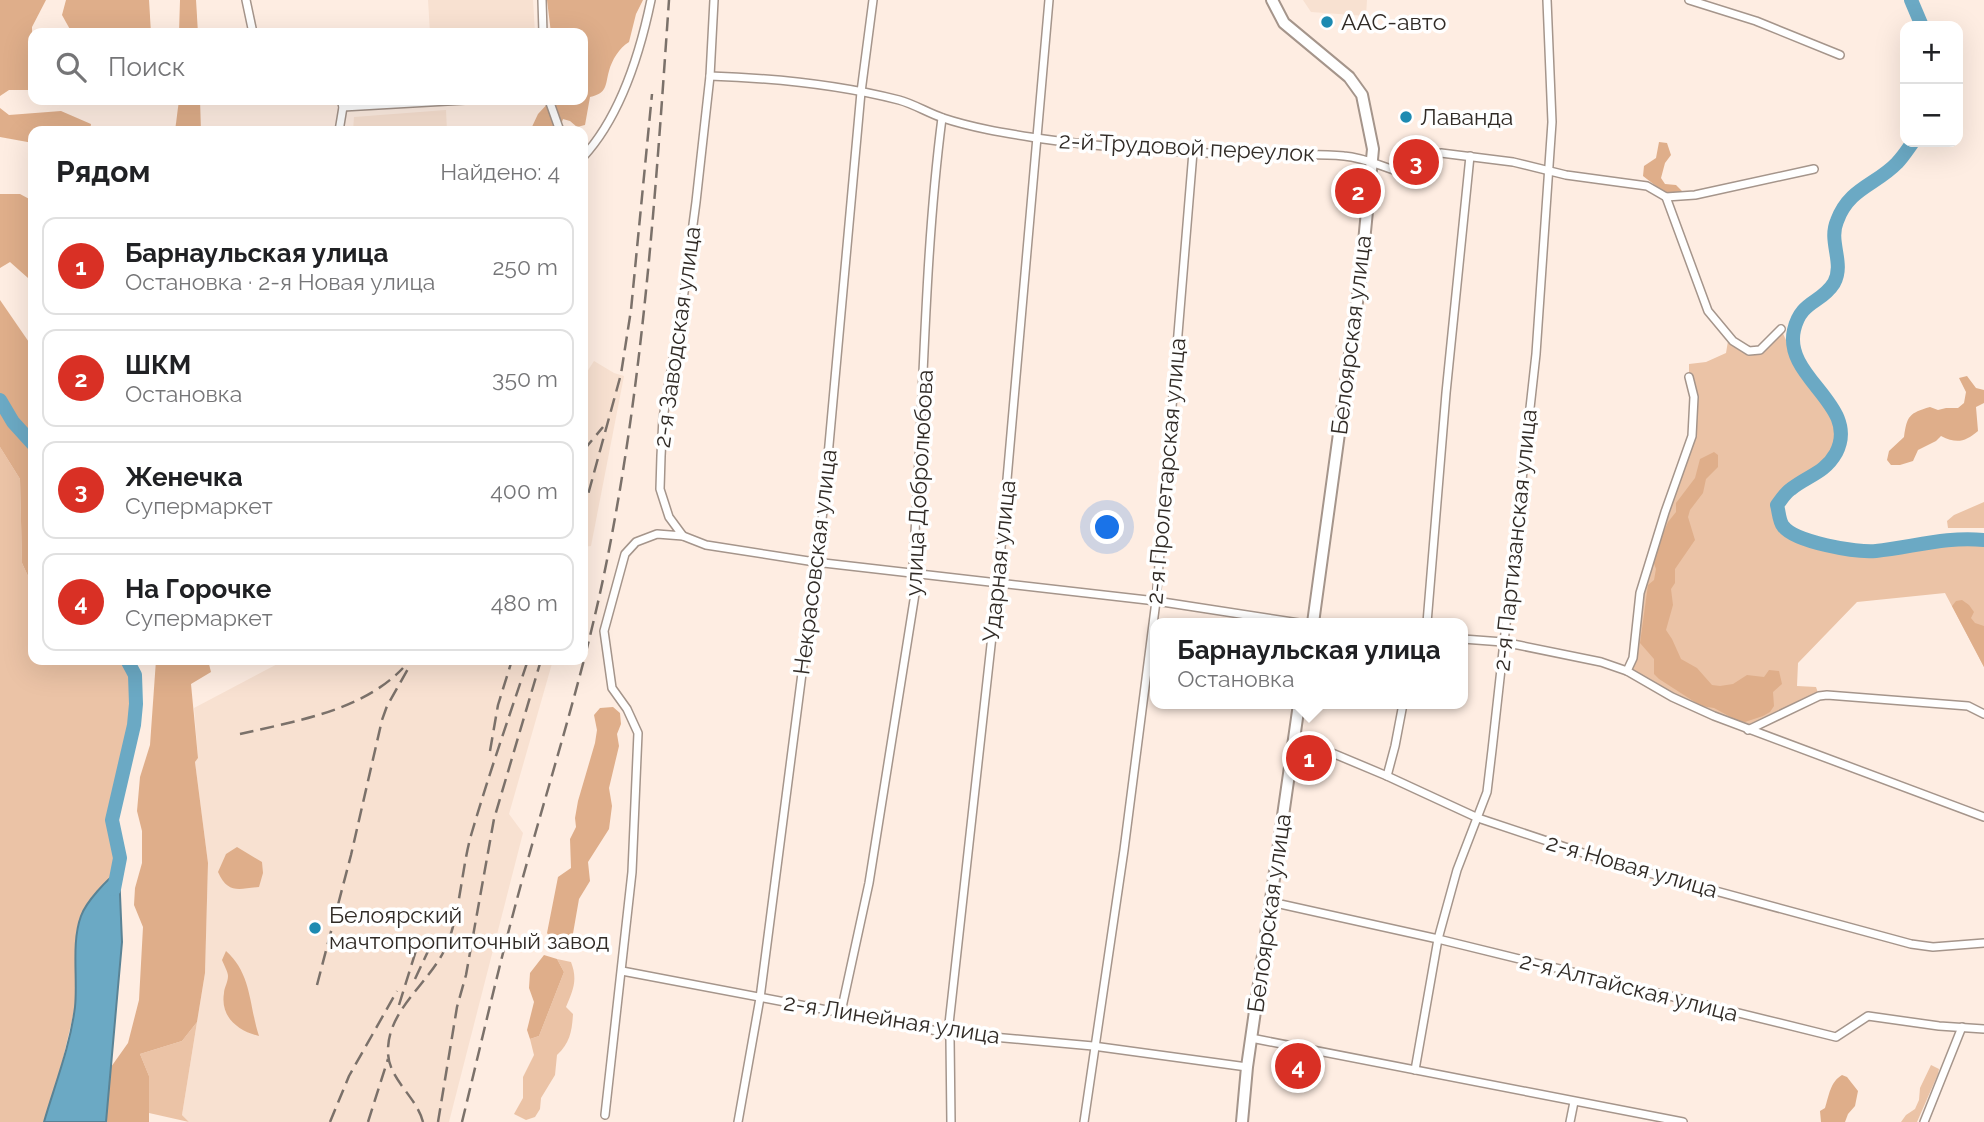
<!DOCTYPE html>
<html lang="ru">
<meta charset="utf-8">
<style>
:root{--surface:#fff;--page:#f2f2f2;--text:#202124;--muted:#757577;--line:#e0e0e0;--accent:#d93025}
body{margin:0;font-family:Raleway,sans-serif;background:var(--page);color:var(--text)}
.controls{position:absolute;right:21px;top:21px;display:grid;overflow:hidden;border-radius:14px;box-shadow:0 7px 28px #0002}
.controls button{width:63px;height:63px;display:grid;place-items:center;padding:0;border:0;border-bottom:2px solid var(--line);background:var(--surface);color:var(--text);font:35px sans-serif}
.you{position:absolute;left:1108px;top:528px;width:24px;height:24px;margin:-18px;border:5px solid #fff;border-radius:50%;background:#1a73e8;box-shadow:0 0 0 10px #1a73e833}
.badge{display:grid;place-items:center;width:46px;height:46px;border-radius:50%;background:var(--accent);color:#fff;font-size:23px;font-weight:700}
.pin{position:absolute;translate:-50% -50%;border:4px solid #fff;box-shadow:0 2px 7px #0006}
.popup{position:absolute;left:1150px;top:618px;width:318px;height:91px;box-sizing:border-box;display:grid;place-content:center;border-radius:14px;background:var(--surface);filter:drop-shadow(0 2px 5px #0005);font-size:23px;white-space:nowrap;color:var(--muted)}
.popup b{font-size:26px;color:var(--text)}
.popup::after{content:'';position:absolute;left:50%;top:100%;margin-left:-14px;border:14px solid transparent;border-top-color:var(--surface)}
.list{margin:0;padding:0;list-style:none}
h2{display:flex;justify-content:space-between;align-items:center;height:91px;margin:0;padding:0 28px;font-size:30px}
h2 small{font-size:23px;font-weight:400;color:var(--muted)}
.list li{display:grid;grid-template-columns:46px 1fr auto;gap:21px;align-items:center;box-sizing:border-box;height:98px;margin:0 14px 14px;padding:0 14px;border:2px solid var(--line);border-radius:14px}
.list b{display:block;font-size:26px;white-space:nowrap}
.list p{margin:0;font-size:23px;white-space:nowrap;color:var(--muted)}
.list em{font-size:23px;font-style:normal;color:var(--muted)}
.icon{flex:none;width:38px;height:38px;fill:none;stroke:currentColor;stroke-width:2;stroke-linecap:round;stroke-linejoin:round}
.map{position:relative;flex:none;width:1984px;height:1122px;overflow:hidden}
.search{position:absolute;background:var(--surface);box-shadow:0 7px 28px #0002;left:28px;top:28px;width:560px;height:77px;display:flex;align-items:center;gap:18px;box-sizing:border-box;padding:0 24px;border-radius:14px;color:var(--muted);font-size:26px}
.panel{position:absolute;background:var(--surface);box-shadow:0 7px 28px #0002;left:28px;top:126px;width:560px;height:539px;border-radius:14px}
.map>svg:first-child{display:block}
.built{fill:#f8e1d1}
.green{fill:#ebc3a6}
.forest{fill:#dfae8a}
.water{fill:#6ba9c4;stroke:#5a8395;stroke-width:2}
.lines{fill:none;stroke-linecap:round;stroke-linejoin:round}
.river{stroke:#6ba9c4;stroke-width:14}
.street-casing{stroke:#a5958b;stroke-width:10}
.secondary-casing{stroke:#a5958b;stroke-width:14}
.street{stroke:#fff;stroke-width:7}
.secondary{stroke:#fff;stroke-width:10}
.rail{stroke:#7b716a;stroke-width:2.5;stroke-dasharray:14 7;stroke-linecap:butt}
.poi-dot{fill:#1d8ab1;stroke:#fff;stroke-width:2.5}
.labels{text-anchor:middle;stroke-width:7;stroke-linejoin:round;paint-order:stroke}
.poi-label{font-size:23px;fill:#312b26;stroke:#fff;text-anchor:start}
.street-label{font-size:23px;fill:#312b26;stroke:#fff}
</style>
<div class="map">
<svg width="1984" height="1122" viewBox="0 0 1984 1122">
<rect width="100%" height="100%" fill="#feede2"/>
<g class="built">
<polygon points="428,0 533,0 535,33 430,33"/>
<polygon points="1303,0 1367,0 1366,16 1311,12"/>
<polygon points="446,110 447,131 353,131 354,117"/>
<polygon points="594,361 614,373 624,376 591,546 583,547 583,378"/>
<polygon points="285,660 553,660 509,814 523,833 449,1122 189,1122 182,1115 205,973 208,863 195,762 198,758 194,708"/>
</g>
<g class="green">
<path d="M1781 329C1786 340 1791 352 1798 362 1822 398 1862 426 1824 469 1819 475 1812 476 1806 480 1795 487 1785 495 1777 505 1779 512 1779 521 1783 526 1793 542 1857 553 1876 551 1913 547 1947 536 1984 540V667L1945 593 1857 602 1798 663 1797 686 1816 687 1819 696 1748 730 1627 671 1633 658 1636 610 1692 436 1694 397 1689 377V364L1706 362 1726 353 1728 341C1759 356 1757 352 1781 329Z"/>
<polygon points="0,447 20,479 22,563 33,587 33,660 127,660 135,675 136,704 134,725 112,820 120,858 119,871 97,893 81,916 76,951 75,1007 62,1063 44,1122 0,1122"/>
<polygon points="1984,502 1984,528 1948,528 1947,521 1954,515"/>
<path d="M557 959 571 962C578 980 573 990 566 1007L573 1014C572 1031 570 1043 557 1055L555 1075 541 1098 540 1109 535 1117 526 1120 514 1114 523 1098V1077L534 1055 530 1039 539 1036 564 972Z"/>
<polygon points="197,1022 182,1115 189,1122 149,1113 149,1076 140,1054 182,1041"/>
<polygon points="1931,1065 1939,1069 1938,1074 1917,1122 1901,1122 1906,1115 1915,1109 1919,1100 1920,1088"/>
</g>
<g class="forest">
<polygon points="0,0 46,0 32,27 33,90 9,90 0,96"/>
<polygon points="66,0 149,0 151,33 72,33 62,15"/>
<polygon points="180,0 196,0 198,33 179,33"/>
<path d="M547 0H643L636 14 629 42C619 48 612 60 609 71 605 85 608 93 590 97L585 125 577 127 570 121 563 119 559 131H530L538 114 551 100H583V33H551Z"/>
<polygon points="179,100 200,100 201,131 175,131"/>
<polygon points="0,108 9,115 61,111 91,124 90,131 33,131 33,143 0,137"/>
<polygon points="1659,142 1667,143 1671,155 1665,163 1661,178 1665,184 1676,185 1683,192 1665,193 1643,176 1644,166 1656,158"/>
<polygon points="0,194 20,194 33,201 33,298 28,278 10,262 0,268"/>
<polygon points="0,300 33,348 33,587 22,563 20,479 0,447"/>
<path d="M1967 376 1976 388 1984 390V403L1976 407 1978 431C1965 442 1957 444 1941 436L1936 441 1918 450 1913 461 1900 465H1891L1887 460 1889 451 1904 437C1907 416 1909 413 1930 407L1938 410 1946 408H1958L1964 403 1966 392 1959 378Z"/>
<polygon points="1714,452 1718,455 1718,467 1706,479 1703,493 1690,510 1688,517 1695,540 1675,569 1675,583 1671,589 1673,605 1666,630 1672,639 1681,659 1697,668 1712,685 1720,686 1733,684 1747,675 1764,677 1769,670 1779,671 1782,684 1773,692 1774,706 1770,712 1763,716 1745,722 1738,721 1714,708 1701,706 1659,679 1654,674 1654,659 1640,643 1648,585 1654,580 1656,569 1653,561 1656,550 1668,522 1676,512 1676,503 1695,478 1700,459"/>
<polygon points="1962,600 1969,605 1974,612 1971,618 1975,623 1984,626 1984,667 1952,606 1956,601"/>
<polygon points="156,660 208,660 211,672 191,684 198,758 195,762 208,863 205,973 197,1022 182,1041 140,1054 149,1076 149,1122 106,1122 111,1067 128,1043 139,1000 143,927 134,905 135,888 142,863 142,831 137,811 140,777 150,745"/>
<polygon points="613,707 620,713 621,724 617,734 619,746 609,788 612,806 609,829 588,862 590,881 579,899 571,945 564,951 556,946 547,933 558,877 571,868 570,839 576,827 575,818 578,801 595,743 597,730 594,715 600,708"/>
<path d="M237 847 262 862 263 873 259 887C238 889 228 894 218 872L226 854Z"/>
<path d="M226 951C252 974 249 1006 259 1036 238 1031 220 1017 224 993 224 988 228 982 228 976 228 972 224 965 222 960Z"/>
<polygon points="544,955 557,959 564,972 539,1036 530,1039 527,1030 534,1002 529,988 530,973"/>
<path d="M1842 1075 1847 1077 1858 1091 1855 1106 1848 1114 1845 1122H1821L1820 1111 1825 1108C1829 1096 1830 1082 1842 1075Z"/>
</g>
<path class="water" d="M119 871 122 942 106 1122H44C55 1084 70 1047 75 1007 78 979 71 943 81 916 86 902 107 879 119 871Z"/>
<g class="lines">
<g class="river">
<polyline points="1911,0 1922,26"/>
<path d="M1913 142C1908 149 1903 157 1897 163 1876 185 1849 188 1837 221 1828 242 1845 263 1834 283 1821 304 1801 300 1794 330 1783 378 1861 405 1836 453 1825 473 1807 476 1791 489 1785 493 1781 500 1777 505 1779 512 1779 521 1783 526 1794 542 1857 553 1876 551 1913 547 1947 536 1984 540"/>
<polyline points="0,400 13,422 33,444"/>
<polyline points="114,889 120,858 112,820 134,725 136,704 135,675 127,660"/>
</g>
<g class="street-casing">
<g id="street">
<polyline points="246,0 253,33"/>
<polyline points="542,0 543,33"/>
<polyline points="1689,0 1756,21 1840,55"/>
<path d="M710 76C773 78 837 84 899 100 914 104 928 113 943 118 973 128 1005 133 1036 138 1111 149 1188 153 1264 155 1290 155 1317 153 1344 156 1373 158 1396 176 1425 176L1436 156 1441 153 1513 162 1566 175 1647 186 1666 197 1695 195 1814 169"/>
<polyline points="549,100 560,131"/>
<polyline points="343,107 465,100"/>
<polyline points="339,131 343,107 341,100"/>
<path d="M583 157C620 117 640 53 651 0"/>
<polyline points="1666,197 1708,311 1733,341 1749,351 1760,350 1781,329"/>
<polyline points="683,536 706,545 815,562 1156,601 1299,623"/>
<polyline points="1427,623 1446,393 1470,156"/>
<polyline points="1463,639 1503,642 1601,662 1627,671 1672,697 1714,716 1984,817"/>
<polyline points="1627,671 1633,658 1640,593 1665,512 1692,436 1694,397 1689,377"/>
<polyline points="1748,730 1819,696 1827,695 1968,706 1984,714"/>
<polyline points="1294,737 1387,776 1478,818 1616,864 1911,944 1933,947 1984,943"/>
<polyline points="1387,776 1395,746 1403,704"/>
<polyline points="1271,902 1438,939 1836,1037 1868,1016 1939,1026 1984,1029"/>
<polyline points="622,971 948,1033 1093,1046 1247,1067"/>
<path d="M841 1012 869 883 918 575 913 562C924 414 923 265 942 118"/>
<polyline points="1251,1038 1683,1122"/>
<polyline points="1415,1070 1438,939 1457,870 1487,792 1492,750 1536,354 1552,122 1547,0"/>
<polyline points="605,1115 632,872 638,733 627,709 612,688 604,631 625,554 636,542 657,534 683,536 669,517 660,489 661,456 663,418 683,300 696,202 710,76 714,0"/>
<polyline points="738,1122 760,998 823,511 861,92 873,0"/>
<polyline points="951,1122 950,1039 948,1033 998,582 1049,0"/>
<polyline points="1084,1122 1124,850 1156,601 1193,152"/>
<polyline points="1570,1122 1574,1102"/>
<polyline points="1924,1122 1962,1027"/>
</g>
</g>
<g class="secondary-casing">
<g id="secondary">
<polyline points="1272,0 1284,23 1349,77 1362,95 1373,149 1361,273 1313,623"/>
<polyline points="1242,1122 1247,1067 1299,704"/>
</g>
</g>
<use href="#street" class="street"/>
<use href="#secondary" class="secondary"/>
<g class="rail">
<polyline points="583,451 603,427"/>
<polyline points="583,513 621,374 631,310 652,94"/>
<path d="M240 734C296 721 362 711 403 668"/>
<polyline points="490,751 498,705 512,660"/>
<polyline points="415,979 430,947"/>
<polyline points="317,985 351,855 382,720 387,706 413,660"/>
<polyline points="399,1005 418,944"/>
<polyline points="330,1122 349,1076 397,991"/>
<polyline points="368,1122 388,1059"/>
<path d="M423 1122C417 1097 388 1079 388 1052 387 1011 427 985 444 951 460 920 461 868 472 832 489 774 509 717 528 660"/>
<polyline points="438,1122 457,1007 466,975 494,819 541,660"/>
<path d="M462 1122C481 1044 499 965 520 888 550 778 585 671 607 560 644 375 656 187 669 0"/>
</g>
</g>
<g class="poi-dot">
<circle cx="1327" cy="22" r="7"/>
<circle cx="1406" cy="117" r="7"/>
<circle cx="315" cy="928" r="7"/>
</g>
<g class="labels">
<g class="poi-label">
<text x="1341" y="30">ААС-авто</text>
<text x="1420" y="125">Лаванда</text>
<text x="329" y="923">Белоярский<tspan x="329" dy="26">мачтопропиточный завод</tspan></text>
</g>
<g class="street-label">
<text transform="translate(1187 147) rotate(3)" y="8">2-й Трудовой переулок</text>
<text transform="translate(1351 335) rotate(-83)" y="8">Белоярская улица</text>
<text transform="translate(677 337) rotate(-82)" y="8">2-я Заводская улица</text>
<text transform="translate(1166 471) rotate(-85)" y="8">2-я Пролетарская улица</text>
<text transform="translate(919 483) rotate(-87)" y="8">улица Добролюбова</text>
<text transform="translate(1515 540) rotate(-84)" y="8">2-я Партизанская улица</text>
<text transform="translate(999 561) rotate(-84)" y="8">Ударная улица</text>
<text transform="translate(815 562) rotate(-83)" y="8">Некрасовская улица</text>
<text transform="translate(1632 866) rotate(16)" y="8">2-я Новая улица</text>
<text transform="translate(1269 913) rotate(-82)" y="8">Белоярская улица</text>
<text transform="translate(1629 987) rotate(14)" y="8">2-я Алтайская улица</text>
<text transform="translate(892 1019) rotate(9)" y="8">2-я Линейная улица</text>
</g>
</g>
</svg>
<div class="controls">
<button>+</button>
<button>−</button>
</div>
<div class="you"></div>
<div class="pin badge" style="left:1309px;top:758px">1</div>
<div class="popup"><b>Барнаульская улица</b>Остановка</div>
<div class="pin badge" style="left:1358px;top:191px">2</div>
<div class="pin badge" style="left:1416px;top:162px">3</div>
<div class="pin badge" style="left:1298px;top:1066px">4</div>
<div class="search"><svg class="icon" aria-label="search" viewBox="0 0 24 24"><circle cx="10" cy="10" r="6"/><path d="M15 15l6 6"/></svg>Поиск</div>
<section class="panel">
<h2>Рядом<small>Найдено: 4</small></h2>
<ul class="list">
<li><span class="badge">1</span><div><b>Барнаульская улица</b><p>Остановка · 2-я Новая улица</p></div><em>250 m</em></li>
<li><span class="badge">2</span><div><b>ШКМ</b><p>Остановка</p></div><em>350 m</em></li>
<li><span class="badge">3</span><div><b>Женечка</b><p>Супермаркет</p></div><em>400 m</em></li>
<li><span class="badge">4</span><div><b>На Горочке</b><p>Супермаркет</p></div><em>480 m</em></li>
</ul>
</section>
</div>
